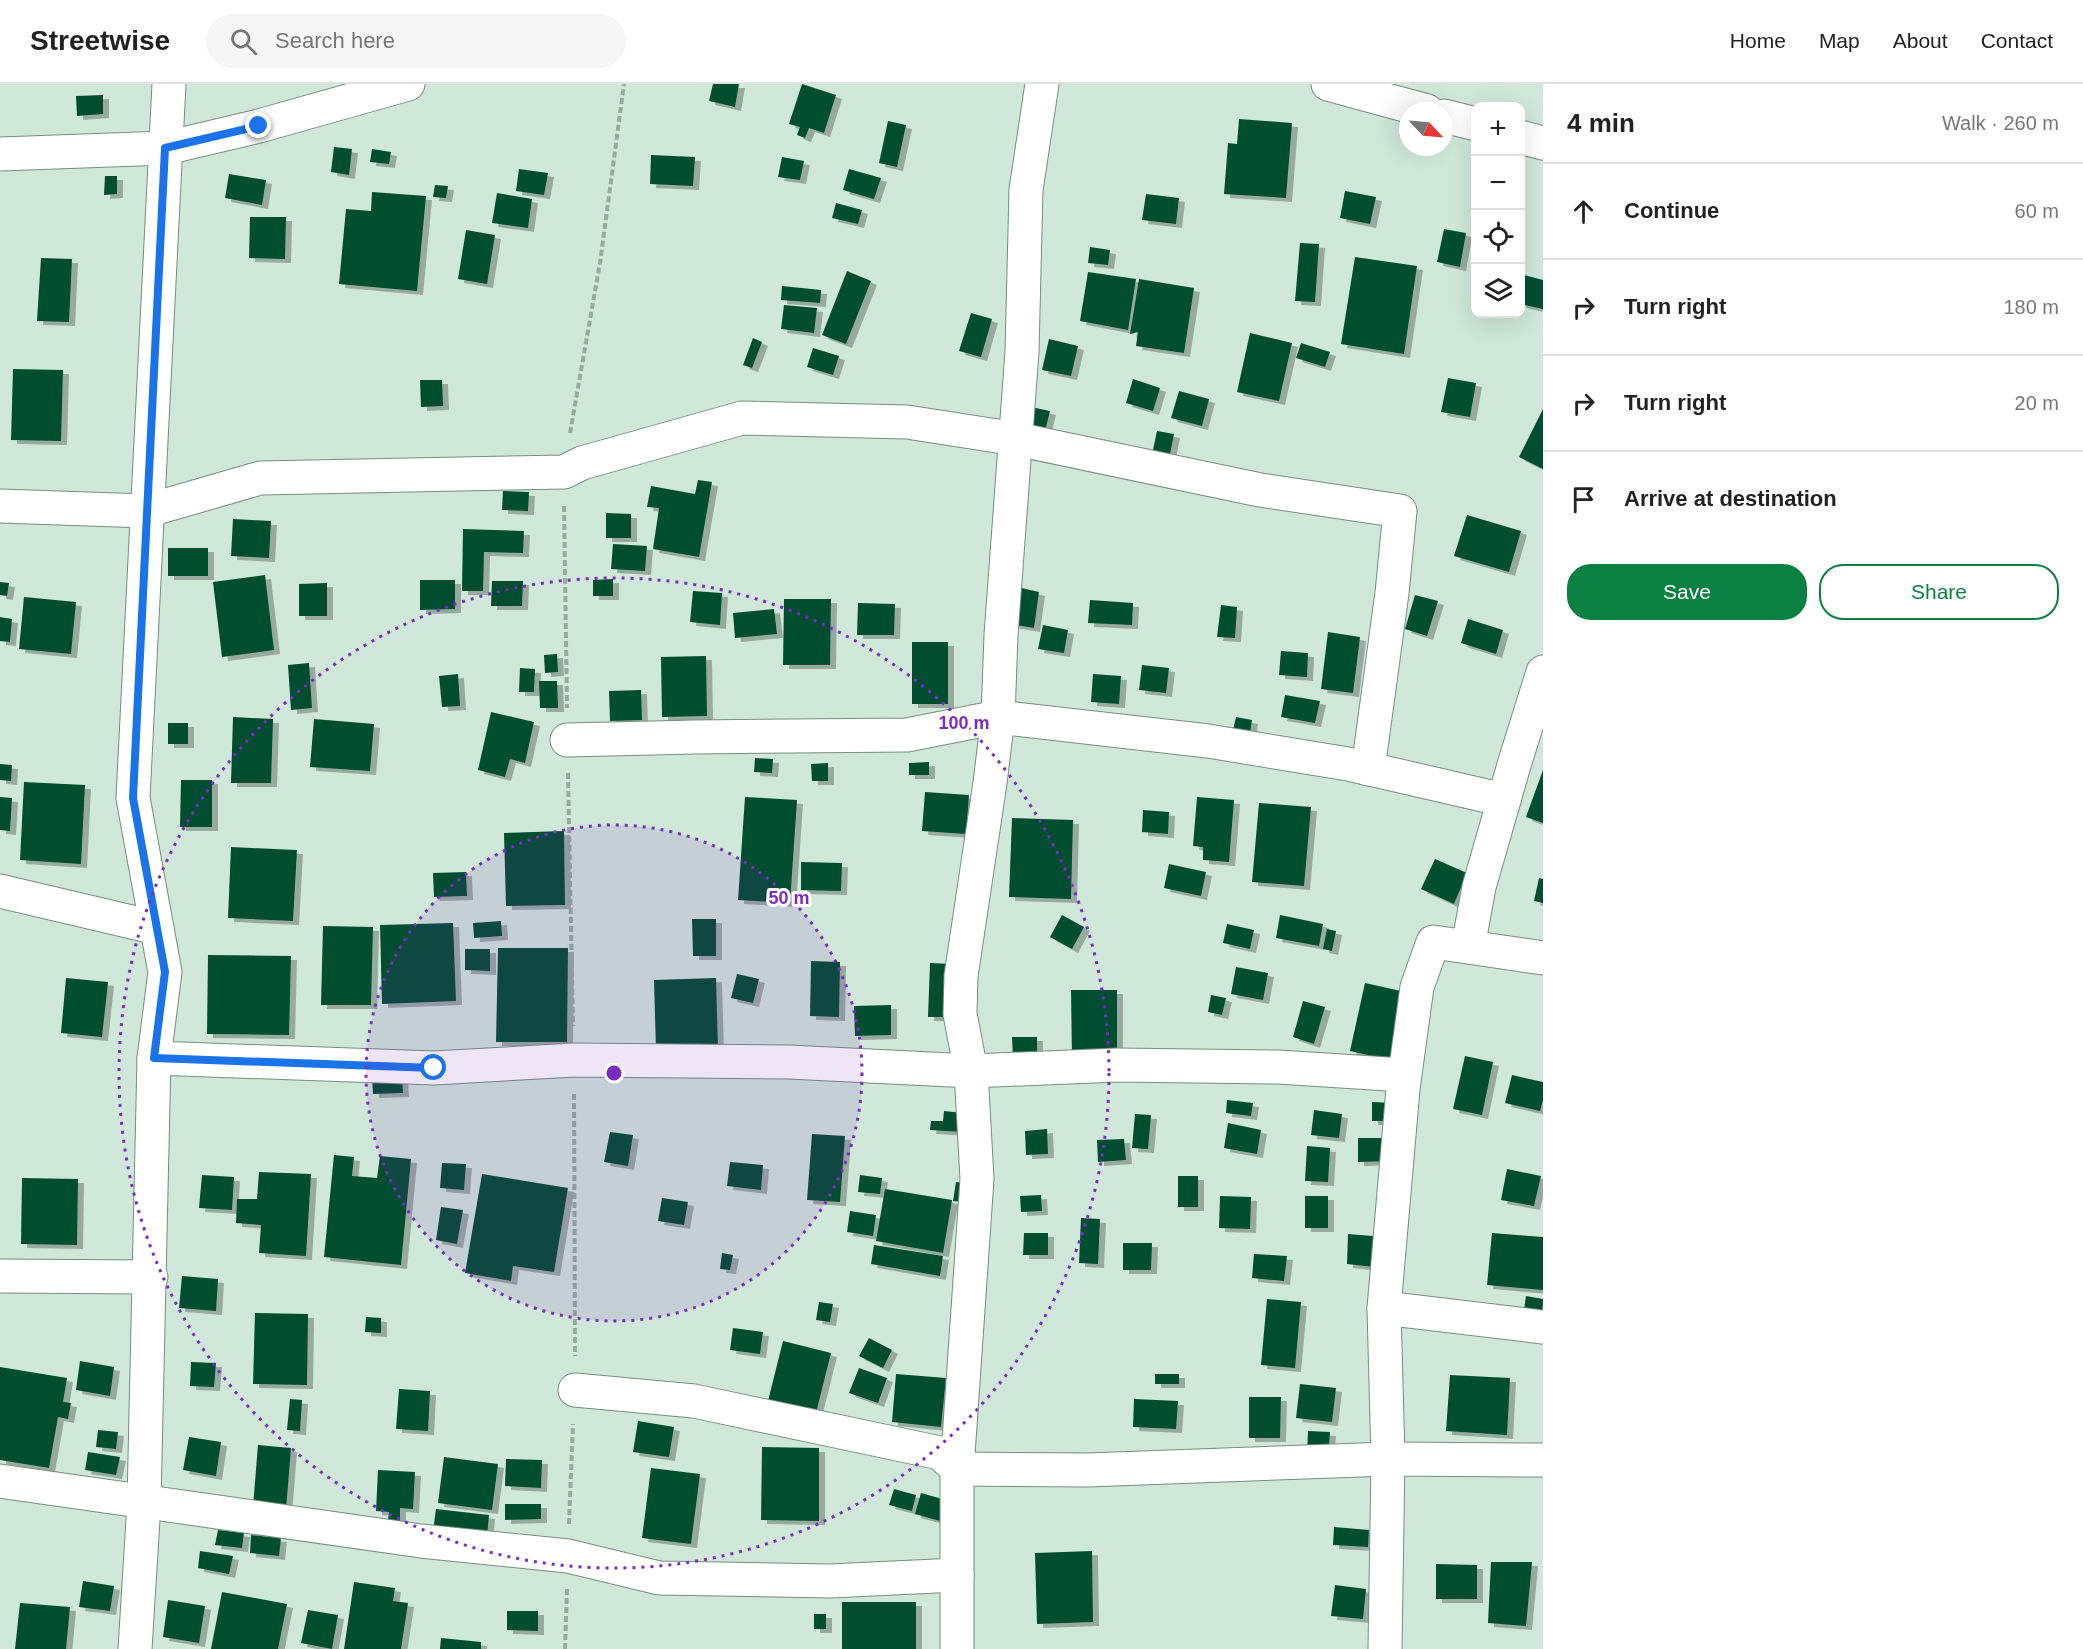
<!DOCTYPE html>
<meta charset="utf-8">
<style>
:root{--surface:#fff;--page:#f6f6f6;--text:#222;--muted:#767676;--line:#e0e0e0;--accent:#0b8043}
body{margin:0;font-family:Arial,sans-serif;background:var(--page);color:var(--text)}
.controls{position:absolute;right:18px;top:18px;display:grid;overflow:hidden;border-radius:12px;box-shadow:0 6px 24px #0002}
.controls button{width:54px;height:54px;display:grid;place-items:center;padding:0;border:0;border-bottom:2px solid var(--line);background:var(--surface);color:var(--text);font:30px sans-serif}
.compass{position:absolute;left:1399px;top:18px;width:54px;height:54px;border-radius:50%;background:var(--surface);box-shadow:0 6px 24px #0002;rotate:116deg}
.stop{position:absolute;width:18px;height:18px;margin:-14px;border:4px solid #1a73e8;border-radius:50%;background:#fff}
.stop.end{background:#1a73e8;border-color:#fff;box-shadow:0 2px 6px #0008}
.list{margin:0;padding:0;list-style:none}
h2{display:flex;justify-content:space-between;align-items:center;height:78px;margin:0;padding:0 24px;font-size:26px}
h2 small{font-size:20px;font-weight:400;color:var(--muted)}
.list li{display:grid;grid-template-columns:39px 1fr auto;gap:18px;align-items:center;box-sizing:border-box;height:96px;padding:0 24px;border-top:2px solid var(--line)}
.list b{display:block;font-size:22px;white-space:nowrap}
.list em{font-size:20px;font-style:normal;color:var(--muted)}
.actions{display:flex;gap:12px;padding:18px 24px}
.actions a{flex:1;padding:14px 0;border:2px solid var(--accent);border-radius:24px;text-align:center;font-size:21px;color:var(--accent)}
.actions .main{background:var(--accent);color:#fff}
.icon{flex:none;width:33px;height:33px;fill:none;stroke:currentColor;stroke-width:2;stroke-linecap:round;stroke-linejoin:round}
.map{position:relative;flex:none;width:1543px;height:1565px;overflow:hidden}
header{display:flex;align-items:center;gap:36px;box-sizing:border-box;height:84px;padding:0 30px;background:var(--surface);border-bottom:2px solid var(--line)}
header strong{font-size:28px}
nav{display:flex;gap:33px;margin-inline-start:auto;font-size:21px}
.search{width:420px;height:54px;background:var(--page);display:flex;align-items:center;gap:15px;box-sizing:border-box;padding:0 21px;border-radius:33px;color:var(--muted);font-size:22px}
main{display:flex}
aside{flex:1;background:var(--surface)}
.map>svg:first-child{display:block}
.building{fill:#004d32;filter:url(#shadow)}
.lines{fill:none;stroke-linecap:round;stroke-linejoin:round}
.street-casing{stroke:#768d80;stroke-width:35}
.path{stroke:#96aa9f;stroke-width:4;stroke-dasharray:6 3;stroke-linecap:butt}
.street{stroke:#fff;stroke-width:33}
.route{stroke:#1a73e8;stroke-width:8}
.ring{fill:none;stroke:#7b2cbf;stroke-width:3;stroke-dasharray:3 6}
.centre{fill:#7b2cbf;stroke:#fff;stroke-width:3}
.ring-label{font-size:18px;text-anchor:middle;font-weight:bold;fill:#7b2cbf;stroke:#fff;stroke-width:6;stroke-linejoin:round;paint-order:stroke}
</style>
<header>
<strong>Streetwise</strong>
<div class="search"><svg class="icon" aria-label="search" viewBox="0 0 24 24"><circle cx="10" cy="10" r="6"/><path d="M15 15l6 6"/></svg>Search here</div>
<nav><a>Home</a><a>Map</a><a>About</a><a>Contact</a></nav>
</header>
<main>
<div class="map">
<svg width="1543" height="1565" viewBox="0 0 1543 1565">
<defs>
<filter id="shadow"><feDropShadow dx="6" dy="4" stdDeviation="0" flood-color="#0004"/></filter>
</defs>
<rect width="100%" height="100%" fill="#cfe8da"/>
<g class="building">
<polygon points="713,0 739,0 735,23 709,17"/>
<polygon points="802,0 836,11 824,49 809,44 805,54 797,51 800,43 789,40"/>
<polygon points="103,11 103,30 77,32 76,12"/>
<polygon points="1239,35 1292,39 1286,114 1224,110 1228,59 1237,60"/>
<polygon points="888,37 906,41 897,83 879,79"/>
<polygon points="334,63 352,65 349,91 331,88"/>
<polygon points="372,65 391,68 389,80 370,78"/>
<polygon points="651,71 695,73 693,102 650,100"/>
<polygon points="782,73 804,77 800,96 778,93"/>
<polygon points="519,85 548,89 544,111 516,107"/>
<polygon points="849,85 881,94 874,115 843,106"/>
<polygon points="229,90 266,96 262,121 225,114"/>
<polygon points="105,92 117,92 117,110 104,111"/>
<polygon points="435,101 448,102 446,114 433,113"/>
<polygon points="1345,107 1376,113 1370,140 1340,134"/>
<polygon points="372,108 426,112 417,207 339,200 346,125 371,127"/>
<polygon points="497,109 532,115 528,144 492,139"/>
<polygon points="1146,110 1179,114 1176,140 1142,136"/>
<polygon points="836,119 862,126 858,140 832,134"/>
<polygon points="250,133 286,133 285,175 249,174"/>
<polygon points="1444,145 1466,149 1460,183 1437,178"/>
<polygon points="466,146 495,151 487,200 458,195"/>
<polygon points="1300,159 1319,160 1315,218 1295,217"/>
<polygon points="1090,163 1110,166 1108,181 1088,179"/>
<polygon points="1355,173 1417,182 1404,270 1341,260"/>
<polygon points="41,174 72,175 69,238 37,237"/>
<polygon points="847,187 871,197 846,260 822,251"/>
<polygon points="1088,188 1136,195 1128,246 1080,237"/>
<polygon points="1524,191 1543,196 1543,225 1520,220"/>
<polygon points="1139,195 1194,204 1184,269 1136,262 1138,248 1130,250"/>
<polygon points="782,202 821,206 820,219 781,216"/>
<polygon points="784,221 817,224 814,249 781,245"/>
<polygon points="971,229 992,235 981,273 959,267"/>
<polygon points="1250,249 1292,259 1279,317 1237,308"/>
<polygon points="753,254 762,258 752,284 743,281"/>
<polygon points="1049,255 1078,262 1071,292 1042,286"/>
<polygon points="1301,259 1330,268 1325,283 1296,274"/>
<polygon points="813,264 839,272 833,291 807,283"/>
<polygon points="13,285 63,286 61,357 11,356"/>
<polygon points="1448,294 1476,299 1470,333 1441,328"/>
<polygon points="1133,295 1160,304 1153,327 1126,319"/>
<polygon points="420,296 442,296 443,322 421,323"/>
<polygon points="1179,307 1209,315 1202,342 1171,334"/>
<polygon points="1031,323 1050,327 1044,351 1025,347"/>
<polygon points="1543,325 1543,385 1519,373"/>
<polygon points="1157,347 1174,350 1170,370 1153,366"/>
<polygon points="698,396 712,398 699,473 653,465 659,424 647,423 651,402 695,410"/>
<polygon points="503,407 529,408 528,427 502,426"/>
<polygon points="606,429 631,430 631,454 606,454"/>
<polygon points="1467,431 1521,447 1509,488 1454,472"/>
<polygon points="233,435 271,437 269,474 231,472"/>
<polygon points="463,445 524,447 523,469 484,468 483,507 462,507"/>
<polygon points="613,460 647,462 645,487 611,485"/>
<rect x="168" y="464" width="40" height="28"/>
<polygon points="265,491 274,566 222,573 213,498"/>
<polygon points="613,495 613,512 593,512 593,496"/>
<polygon points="420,496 455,496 455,525 420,526"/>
<polygon points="492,497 523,497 522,522 491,522"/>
<polygon points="0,498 9,499 7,512 0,511"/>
<polygon points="327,499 327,532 299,532 299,500"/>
<polygon points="1017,503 1039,508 1034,544 1010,540"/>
<polygon points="693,507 722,509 720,541 690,538"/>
<polygon points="1415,511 1438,517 1427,552 1405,545"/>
<polygon points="24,513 76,518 71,570 19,565"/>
<polygon points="784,515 831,515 830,581 783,581"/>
<polygon points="1090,516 1133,519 1132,541 1088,539"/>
<polygon points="858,519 895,520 894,551 857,551"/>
<polygon points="1221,521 1237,523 1235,554 1217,553"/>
<polygon points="774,525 777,550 735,554 733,529"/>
<polygon points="0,533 12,535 10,558 0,557"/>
<polygon points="1468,535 1503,546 1496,570 1461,559"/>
<polygon points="1043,541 1068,546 1064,569 1038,565"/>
<polygon points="1328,548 1360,553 1353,609 1321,605"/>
<rect x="912" y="558" width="36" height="62"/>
<polygon points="1281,567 1308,569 1307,593 1279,591"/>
<polygon points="557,570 558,588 545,589 544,571"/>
<polygon points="706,572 707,632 662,633 661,573"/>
<polygon points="309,579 312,624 291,626 288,581"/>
<polygon points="1142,581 1169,584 1166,609 1139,606"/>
<polygon points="520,584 535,585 534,608 519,608"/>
<polygon points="458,590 460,622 442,623 439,592"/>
<polygon points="1093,590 1121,592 1119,620 1091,618"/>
<polygon points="539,597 557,597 558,624 540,624"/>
<polygon points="641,606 642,636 610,637 609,607"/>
<polygon points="1285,611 1320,617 1315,639 1281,633"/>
<polygon points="491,628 534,638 525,679 510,675 505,693 478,686"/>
<polygon points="233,633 273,635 271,699 231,699"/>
<polygon points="1236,633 1252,636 1250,649 1233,646"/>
<polygon points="314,635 374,640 370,687 310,683"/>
<rect x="168" y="639" width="20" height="21"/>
<polygon points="755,674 773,675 772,689 754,688"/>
<polygon points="929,678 929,691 909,691 909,679"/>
<polygon points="828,679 828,697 812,697 811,680"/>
<polygon points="0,680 12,681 11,697 0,696"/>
<polygon points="1543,686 1543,739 1526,733"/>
<polygon points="181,696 212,696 212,743 180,743"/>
<polygon points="24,698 85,701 81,780 20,776"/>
<polygon points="925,708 969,711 966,750 922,747"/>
<polygon points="0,713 12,714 10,747 0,746"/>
<polygon points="745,713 797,716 790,819 738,816"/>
<polygon points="1197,713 1234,716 1229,778 1203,776 1203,763 1193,762"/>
<polygon points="1259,719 1311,723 1304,802 1252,798"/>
<polygon points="1143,726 1169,728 1168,750 1142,748"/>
<polygon points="1012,734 1073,736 1071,815 1009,813"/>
<polygon points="564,747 565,821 506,822 504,749"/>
<polygon points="231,763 297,766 293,837 228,834"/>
<polygon points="1435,775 1467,789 1454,820 1421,805"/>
<polygon points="801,778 842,779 841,807 801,806"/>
<polygon points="1169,780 1206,788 1201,812 1164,804"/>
<polygon points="466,788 467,812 434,813 433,789"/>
<polygon points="1539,794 1543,795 1543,819 1534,817"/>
<polygon points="1062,831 1084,843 1072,865 1050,853"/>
<polygon points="1280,831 1323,840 1319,862 1276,854"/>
<polygon points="692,835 716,835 716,872 693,872"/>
<polygon points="501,837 502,852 474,854 473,839"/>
<polygon points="453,839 456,917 382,920 380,841"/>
<polygon points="1227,840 1254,846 1250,865 1223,859"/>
<polygon points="323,842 373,843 371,921 321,921"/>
<polygon points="1327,845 1336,847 1332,867 1323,865"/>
<polygon points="498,864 568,864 567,958 496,958"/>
<polygon points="465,865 490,865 490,887 465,886"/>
<polygon points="208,871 291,872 289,951 207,950"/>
<polygon points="811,877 840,878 839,933 810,932"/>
<polygon points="930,879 953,880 950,933 928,933"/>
<polygon points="1236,883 1268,889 1263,916 1231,910"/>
<polygon points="737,890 759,895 753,919 731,914"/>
<polygon points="66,894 108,898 102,953 61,949"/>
<polygon points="716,894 718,964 656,966 654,896"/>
<polygon points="1365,899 1410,909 1395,977 1350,967"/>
<polygon points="1071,906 1117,906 1117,975 1072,976"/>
<polygon points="1211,911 1226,914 1222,931 1208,928"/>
<polygon points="1303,917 1325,923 1314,960 1293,953"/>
<polygon points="891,921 891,951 855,952 854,922"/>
<polygon points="1012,953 1037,953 1037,975 1013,975"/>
<polygon points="1465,972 1493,978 1482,1031 1453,1025"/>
<polygon points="1512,991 1543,998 1543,1016 1540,1027 1505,1019"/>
<polygon points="402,992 403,1009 373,1010 372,993"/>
<polygon points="1227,1016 1253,1019 1251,1032 1226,1029"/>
<polygon points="1372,1018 1394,1019 1394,1037 1372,1037"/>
<polygon points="1314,1026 1342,1030 1339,1054 1311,1051"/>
<polygon points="944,1027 963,1029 962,1048 930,1046 931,1037 943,1037"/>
<polygon points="1135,1030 1151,1031 1148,1065 1132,1064"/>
<polygon points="1228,1039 1261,1046 1257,1070 1224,1064"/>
<polygon points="1047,1045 1048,1070 1026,1071 1025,1047"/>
<polygon points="610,1048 633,1051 628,1082 604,1078"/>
<polygon points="812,1050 845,1052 840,1118 807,1116"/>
<polygon points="1358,1054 1391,1054 1391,1077 1358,1078"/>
<polygon points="1124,1055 1126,1076 1098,1078 1097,1056"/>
<polygon points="1307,1062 1330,1064 1328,1098 1305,1097"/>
<polygon points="334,1071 354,1073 352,1092 377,1094 380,1072 411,1075 401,1181 324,1173"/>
<polygon points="730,1078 763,1081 761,1106 727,1102"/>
<polygon points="442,1079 466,1080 464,1106 440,1104"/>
<polygon points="1507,1085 1541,1092 1534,1122 1501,1116"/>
<polygon points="259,1088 311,1090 306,1172 259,1169 261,1141 236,1139 237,1115 257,1115"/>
<polygon points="482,1090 568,1104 554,1188 513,1182 511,1197 465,1189"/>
<polygon points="202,1091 234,1093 232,1126 199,1124"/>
<polygon points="860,1091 882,1094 880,1110 858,1108"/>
<rect x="1178" y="1092" width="20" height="31"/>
<polygon points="22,1094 78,1095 77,1161 21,1160"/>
<polygon points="956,1098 975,1101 973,1119 953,1117"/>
<polygon points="885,1105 952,1116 943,1169 876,1157"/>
<polygon points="1041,1111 1042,1127 1021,1128 1020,1112"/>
<polygon points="1220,1112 1251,1113 1250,1145 1219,1144"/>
<rect x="1305" y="1112" width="23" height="32"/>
<polygon points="662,1114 688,1118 684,1141 658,1137"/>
<polygon points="441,1123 463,1126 457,1160 436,1156"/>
<polygon points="850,1127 876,1131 873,1152 847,1148"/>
<polygon points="1081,1134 1100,1135 1098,1180 1079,1179"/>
<polygon points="1024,1149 1048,1149 1048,1171 1023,1171"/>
<polygon points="1492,1149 1543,1153 1543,1206 1487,1201"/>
<polygon points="1348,1150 1385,1153 1383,1184 1347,1180"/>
<polygon points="1123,1159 1152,1159 1151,1186 1123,1186"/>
<polygon points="874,1161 943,1172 940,1192 871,1180"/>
<polygon points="722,1169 733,1171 730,1186 720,1185"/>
<polygon points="1254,1170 1287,1172 1284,1197 1252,1194"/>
<polygon points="182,1192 218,1195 216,1227 179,1224"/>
<polygon points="1526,1212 1543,1215 1542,1230 1524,1226"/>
<polygon points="1267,1215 1301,1218 1295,1284 1261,1281"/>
<polygon points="819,1218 833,1220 830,1238 816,1236"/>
<polygon points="255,1229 308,1230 307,1301 253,1300"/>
<polygon points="366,1233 381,1234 381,1249 365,1248"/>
<polygon points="733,1244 763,1248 760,1270 730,1266"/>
<polygon points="869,1254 892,1266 883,1284 859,1272"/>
<polygon points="783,1257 831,1269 816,1329 768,1317"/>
<polygon points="80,1277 114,1283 110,1312 76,1306"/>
<polygon points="191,1278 216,1279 214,1303 190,1302"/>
<polygon points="0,1283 67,1294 63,1318 71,1319 68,1335 58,1333 49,1384 0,1376"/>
<polygon points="859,1284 887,1294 878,1319 849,1309"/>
<polygon points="896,1290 946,1294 941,1343 892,1338"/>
<rect x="1155" y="1290" width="24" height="10"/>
<polygon points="1450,1291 1510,1294 1507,1351 1446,1347"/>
<polygon points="1300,1300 1336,1304 1332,1338 1296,1334"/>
<polygon points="399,1305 430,1307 428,1347 396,1345"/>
<polygon points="1249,1313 1281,1313 1280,1354 1249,1354"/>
<polygon points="290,1315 302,1316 300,1347 287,1346"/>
<polygon points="1134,1315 1178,1317 1176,1345 1133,1343"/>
<polygon points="638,1337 674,1343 669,1373 633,1368"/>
<polygon points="98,1346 118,1348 116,1365 96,1363"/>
<polygon points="1308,1347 1330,1348 1328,1373 1307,1372"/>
<polygon points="189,1353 221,1358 216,1392 183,1386"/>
<polygon points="258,1361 291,1364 286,1426 253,1423"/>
<polygon points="762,1363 819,1364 819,1437 761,1436"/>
<polygon points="88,1368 120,1373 116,1391 85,1386"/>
<polygon points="444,1373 498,1380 492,1426 438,1419"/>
<polygon points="506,1375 542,1376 541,1404 505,1402"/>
<polygon points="651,1384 700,1390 691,1460 642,1454"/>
<polygon points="378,1386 415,1388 413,1425 400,1424 400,1437 388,1437 389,1428 376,1427"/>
<polygon points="894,1405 916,1411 912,1427 889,1421"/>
<polygon points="921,1409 946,1416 940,1437 915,1430"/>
<polygon points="505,1420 541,1420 541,1435 505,1436"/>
<polygon points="436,1425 489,1431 487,1452 433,1447"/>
<polygon points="1334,1443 1369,1446 1368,1463 1333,1461"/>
<polygon points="218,1446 244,1449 242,1464 215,1461"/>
<polygon points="251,1451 281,1454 279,1472 250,1469"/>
<polygon points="200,1467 233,1472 229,1490 198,1484"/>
<polygon points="1092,1467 1093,1538 1037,1540 1035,1469"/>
<polygon points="1491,1478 1532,1478 1526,1542 1488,1539"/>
<polygon points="1436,1480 1477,1481 1477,1515 1436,1515"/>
<polygon points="83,1497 114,1502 110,1527 79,1523"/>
<polygon points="354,1498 395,1504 393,1517 408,1519 401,1565 344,1565"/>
<polygon points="1335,1501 1366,1505 1363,1535 1331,1532"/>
<polygon points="222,1508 287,1520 278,1565 211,1565"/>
<polygon points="168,1516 205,1522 199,1559 163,1553"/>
<rect x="842" y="1518" width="74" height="47"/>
<polygon points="20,1519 70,1523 66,1565 15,1565"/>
<polygon points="308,1526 338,1531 332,1565 301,1559"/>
<polygon points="507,1527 538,1527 538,1547 507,1546"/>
<rect x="814" y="1530" width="12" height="15"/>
<polygon points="441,1554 481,1558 481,1565 440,1565"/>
</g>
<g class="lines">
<g class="street-casing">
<g id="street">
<polyline points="1328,0 1427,27"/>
<polyline points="1444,32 1476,40"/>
<polyline points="1520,53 1543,59"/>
<polyline points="0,70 166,64 259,42 408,0"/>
<polyline points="0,422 146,427 260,394 564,388 582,379 742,334 907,338 1016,355 1260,406 1400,427 1392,509 1368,685"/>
<polyline points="567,656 695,653 907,651 998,633 1208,657 1348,680 1504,716"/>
<polyline points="0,807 157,844"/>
<polyline points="1468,863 1543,874"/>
<polyline points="154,974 434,984 574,976 789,978 971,987 1117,981 1278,983 1404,991"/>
<polyline points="0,1192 151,1193"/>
<polyline points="1384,1224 1543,1243"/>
<polyline points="575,1306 694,1317 940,1369 957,1385 1087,1386 1388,1375 1543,1376"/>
<polyline points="0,1397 421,1457 568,1472 659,1494 830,1497 957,1491"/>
<polyline points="135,1565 144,1419 154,974 165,888 133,714 169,0"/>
<polyline points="957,1565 957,1385 977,1095 971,987 960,930 961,892 990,699 998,633 1001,551 1022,268 1026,106 1042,0"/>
<polyline points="1385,1565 1388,1375 1384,1224 1403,1005 1417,903 1433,858 1468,863 1479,803 1514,681 1543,588"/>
</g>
</g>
<g class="path">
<polyline points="570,349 600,179 624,0"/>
<polyline points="564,422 567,624"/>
<polyline points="568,689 573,942"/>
<polyline points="574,1010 575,1272"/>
<polyline points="569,1440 573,1340"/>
<polyline points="565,1565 567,1505"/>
</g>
<use href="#street" class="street"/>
</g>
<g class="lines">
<polyline class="route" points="259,42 165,64 133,714 165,888 154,974 434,984"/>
</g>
<circle cx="614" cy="989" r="248" fill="#7b2cbf" fill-opacity=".12"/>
<g class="ring">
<circle cx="614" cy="989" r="248"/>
<circle cx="614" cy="989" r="495"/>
</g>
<circle cx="614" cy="989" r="9" class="centre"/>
<g class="ring-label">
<text x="964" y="645">100 m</text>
<text x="789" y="820">50 m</text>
</g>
</svg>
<div class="controls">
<button>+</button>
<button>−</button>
<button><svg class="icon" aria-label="locate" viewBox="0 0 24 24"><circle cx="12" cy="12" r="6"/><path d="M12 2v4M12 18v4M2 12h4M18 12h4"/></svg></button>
<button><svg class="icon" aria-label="layers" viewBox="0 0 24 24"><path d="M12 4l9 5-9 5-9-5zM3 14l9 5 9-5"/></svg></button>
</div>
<svg class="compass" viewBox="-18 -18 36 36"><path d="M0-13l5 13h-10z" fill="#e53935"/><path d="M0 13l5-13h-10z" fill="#767676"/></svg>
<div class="stop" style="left:434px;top:984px"></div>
<div class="stop end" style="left:259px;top:42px"></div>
</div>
<aside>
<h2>4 min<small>Walk · 260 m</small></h2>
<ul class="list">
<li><svg class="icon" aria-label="ahead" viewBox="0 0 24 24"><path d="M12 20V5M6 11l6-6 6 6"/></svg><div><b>Continue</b></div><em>60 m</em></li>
<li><svg class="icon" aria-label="right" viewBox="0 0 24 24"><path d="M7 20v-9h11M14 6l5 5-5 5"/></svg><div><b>Turn right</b></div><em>180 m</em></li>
<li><svg class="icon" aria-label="right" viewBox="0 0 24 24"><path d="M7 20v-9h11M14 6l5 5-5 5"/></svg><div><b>Turn right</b></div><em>20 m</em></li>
<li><svg class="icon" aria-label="arrive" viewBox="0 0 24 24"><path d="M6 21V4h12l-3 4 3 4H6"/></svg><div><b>Arrive at destination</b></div></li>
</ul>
<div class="actions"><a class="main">Save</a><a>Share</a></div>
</aside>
</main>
